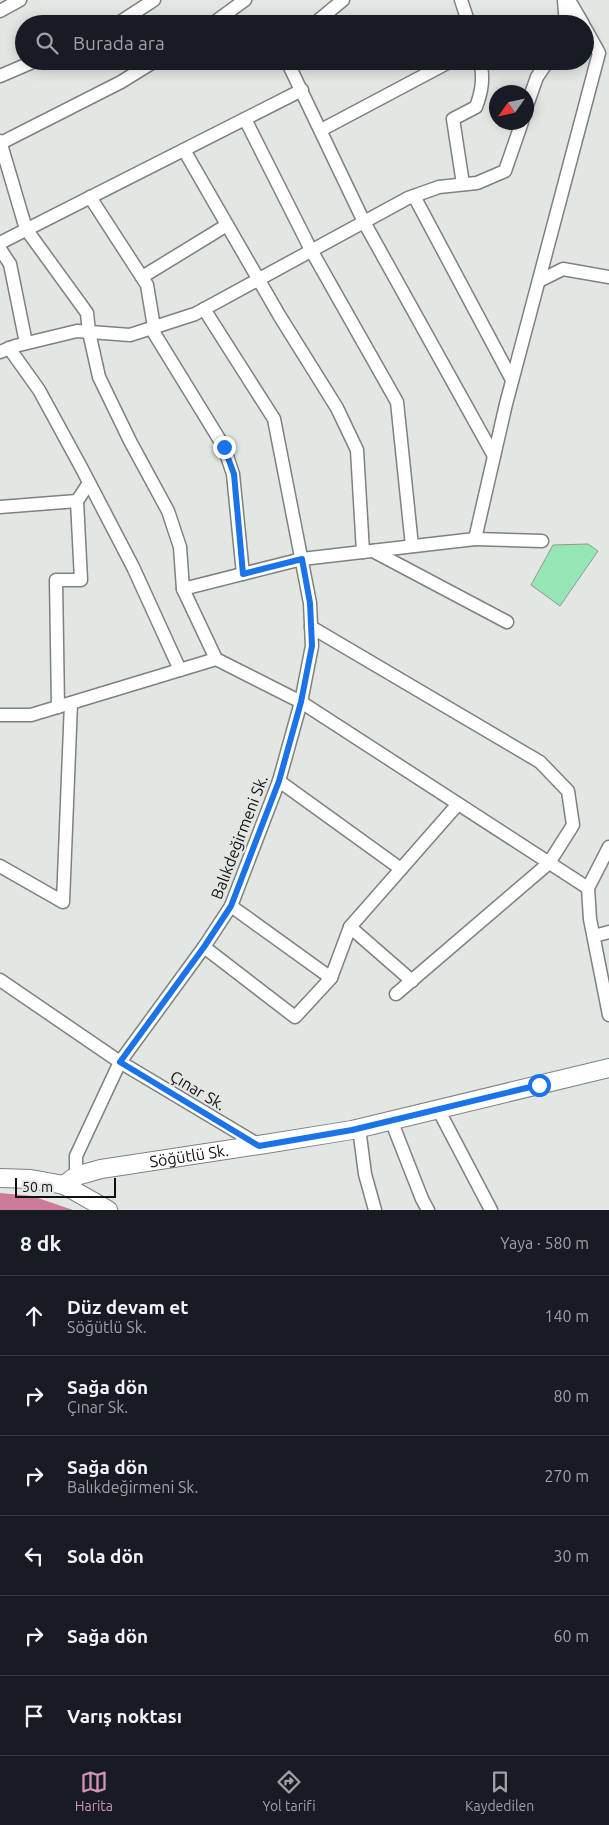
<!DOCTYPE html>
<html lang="tr">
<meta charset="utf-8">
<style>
:root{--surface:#171b24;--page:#242831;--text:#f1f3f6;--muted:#9ea1a6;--line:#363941;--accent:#d194b3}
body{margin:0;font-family:Ubuntu,sans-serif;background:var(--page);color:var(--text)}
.compass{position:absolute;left:489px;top:85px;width:45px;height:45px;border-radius:50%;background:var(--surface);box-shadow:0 2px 12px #0003;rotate:236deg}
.scale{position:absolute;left:15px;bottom:12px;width:101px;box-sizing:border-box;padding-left:5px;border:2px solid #0f100f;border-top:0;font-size:14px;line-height:18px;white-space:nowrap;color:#0f100f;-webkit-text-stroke:4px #e3e7e4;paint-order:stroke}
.stop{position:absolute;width:15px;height:15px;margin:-11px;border:4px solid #1a73e8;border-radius:50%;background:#fff}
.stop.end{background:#1a73e8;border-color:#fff;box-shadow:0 1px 5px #0008}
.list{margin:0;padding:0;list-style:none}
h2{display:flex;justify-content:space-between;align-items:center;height:65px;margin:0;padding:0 20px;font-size:21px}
h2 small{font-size:16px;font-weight:400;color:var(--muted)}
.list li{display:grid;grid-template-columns:32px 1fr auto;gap:15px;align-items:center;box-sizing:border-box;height:80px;padding:0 20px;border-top:1px solid var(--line)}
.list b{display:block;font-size:19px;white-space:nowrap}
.list p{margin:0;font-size:16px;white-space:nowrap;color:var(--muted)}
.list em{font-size:16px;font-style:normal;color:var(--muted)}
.icon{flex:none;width:28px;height:28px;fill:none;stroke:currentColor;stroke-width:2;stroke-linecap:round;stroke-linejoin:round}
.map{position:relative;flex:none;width:609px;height:1210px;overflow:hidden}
.search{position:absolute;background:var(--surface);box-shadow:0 2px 12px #0003;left:15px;right:15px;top:15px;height:55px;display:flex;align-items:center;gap:12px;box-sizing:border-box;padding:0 18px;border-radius:28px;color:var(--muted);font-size:19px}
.sheet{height:545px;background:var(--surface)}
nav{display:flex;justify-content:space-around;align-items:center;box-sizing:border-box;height:70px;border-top:1px solid var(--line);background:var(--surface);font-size:14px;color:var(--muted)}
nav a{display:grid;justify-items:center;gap:2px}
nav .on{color:var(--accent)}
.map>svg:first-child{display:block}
.water{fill:#cc7c98}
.building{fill:#96e6b5;stroke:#949895}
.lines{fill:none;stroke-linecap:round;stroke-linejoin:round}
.street-casing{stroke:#7e817f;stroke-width:15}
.secondary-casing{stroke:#7e817f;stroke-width:20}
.street{stroke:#fff;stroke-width:12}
.secondary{stroke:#fff;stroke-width:18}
.route{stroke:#1a73e8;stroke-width:6}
.labels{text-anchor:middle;stroke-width:4;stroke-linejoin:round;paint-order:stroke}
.street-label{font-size:16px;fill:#0f100f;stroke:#e3e7e4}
</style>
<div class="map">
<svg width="609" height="1210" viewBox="0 0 609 1210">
<rect width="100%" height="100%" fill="#e3e7e4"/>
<polygon class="water" points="0,1193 32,1196 73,1210 0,1210"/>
<polygon class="building" points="588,544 598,551 560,606 531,585 553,545"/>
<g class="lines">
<g class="street-casing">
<g id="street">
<polyline points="461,0 469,24"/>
<polyline points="564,0 566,24"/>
<polyline points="569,0 583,24"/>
<polyline points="0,11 20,0"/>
<polyline points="117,24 154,0"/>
<polyline points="212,24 245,0"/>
<polyline points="314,24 343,0"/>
<polyline points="287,61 364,222 494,456"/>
<polyline points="0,76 35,61"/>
<polyline points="526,108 537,77 548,61"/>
<polyline points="245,119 311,250 397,402 412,546"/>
<polyline points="321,130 451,61"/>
<polyline points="0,141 26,229 87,313 89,332 99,377 130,441 168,511 180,547 183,589 216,659"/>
<polyline points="1,143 121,82 155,61"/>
<polyline points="184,150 279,315 337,408 357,450 363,552"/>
<path d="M463 184 453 119 476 107C482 91 484 78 480 61"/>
<polyline points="414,196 512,380"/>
<polyline points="90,197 147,285 154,327"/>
<polyline points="0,243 302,90"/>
<polyline points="0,249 10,264 26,343"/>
<polyline points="142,277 227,225"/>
<polyline points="539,281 563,269 609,277"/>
<polyline points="151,328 224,447 233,474 243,574"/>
<polyline points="9,348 39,390 81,467 133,567 180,670"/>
<polyline points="0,352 15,346 77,331 130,335 195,314 408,198 439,187 477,183 505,171 522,122"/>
<polyline points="0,507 77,501 89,483"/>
<polyline points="475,539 542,541"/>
<polyline points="373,551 507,622"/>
<polyline points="183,589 302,559 475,539 506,404 599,53 585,28"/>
<polyline points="311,627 540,762 568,791 573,825 549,863 396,994"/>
<polyline points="58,707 56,580 81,580 77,501"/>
<polyline points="0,715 31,715 216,659 301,702 588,888"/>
<polyline points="279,781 401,869"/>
<polyline points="609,847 588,888 590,919 609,1015"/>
<polyline points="0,866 63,902 71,703"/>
<polyline points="231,906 331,978"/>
<polyline points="350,927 412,981"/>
<polyline points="594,936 609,932"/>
<polyline points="204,947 295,1017 331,978 350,927 458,804"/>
<polyline points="0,980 120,1062 259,1145"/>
<polyline points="438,1109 491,1210"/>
<polyline points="391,1120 422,1199 428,1210"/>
<polyline points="359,1128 365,1174 375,1210"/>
<polyline points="76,1176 76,1156 120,1062 204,947 231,906 279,781 301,702 312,646 310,603 274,419 204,309"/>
</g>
</g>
<g class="secondary-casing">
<g id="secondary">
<polyline points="0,1178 31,1179 64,1185 108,1210"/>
<path id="s1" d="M64 1185 76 1176 101 1169 259 1145 352 1130 609 1068"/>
</g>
</g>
<use href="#street" class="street"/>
<use href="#secondary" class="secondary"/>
</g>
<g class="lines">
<polyline class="route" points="224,447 234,474 243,574 302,559 310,603 312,646 301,702 279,781 231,906 204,947 120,1062 259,1146 352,1130 539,1085"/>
</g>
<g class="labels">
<g class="street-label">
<text transform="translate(239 837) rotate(-69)" y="6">Balıkdeğirmeni Sk.</text>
<text transform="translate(198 1090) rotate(31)" y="6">Çınar Sk.</text>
<text dy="6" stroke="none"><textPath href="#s1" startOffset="130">Söğütlü Sk.</textPath></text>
</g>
</g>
</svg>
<svg class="compass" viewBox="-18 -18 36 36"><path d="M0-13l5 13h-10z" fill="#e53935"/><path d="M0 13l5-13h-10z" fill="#9ea1a6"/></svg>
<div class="scale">50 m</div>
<div class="stop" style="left:539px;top:1085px"></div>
<div class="stop end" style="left:224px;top:447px"></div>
<div class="search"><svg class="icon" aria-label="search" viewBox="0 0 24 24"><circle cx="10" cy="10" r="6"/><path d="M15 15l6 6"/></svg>Burada ara</div>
</div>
<section class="sheet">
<h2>8 dk<small>Yaya · 580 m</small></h2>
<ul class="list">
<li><svg class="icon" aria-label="ahead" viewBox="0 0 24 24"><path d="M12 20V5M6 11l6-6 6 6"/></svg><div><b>Düz devam et</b><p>Söğütlü Sk.</p></div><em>140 m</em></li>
<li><svg class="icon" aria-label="right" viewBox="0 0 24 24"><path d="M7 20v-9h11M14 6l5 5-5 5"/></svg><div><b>Sağa dön</b><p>Çınar Sk.</p></div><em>80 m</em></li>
<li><svg class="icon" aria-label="right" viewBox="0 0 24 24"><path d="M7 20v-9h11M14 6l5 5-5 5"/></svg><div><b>Sağa dön</b><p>Balıkdeğirmeni Sk.</p></div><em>270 m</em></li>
<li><svg class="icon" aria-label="left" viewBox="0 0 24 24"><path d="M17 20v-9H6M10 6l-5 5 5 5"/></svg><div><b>Sola dön</b></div><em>30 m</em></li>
<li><svg class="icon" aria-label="right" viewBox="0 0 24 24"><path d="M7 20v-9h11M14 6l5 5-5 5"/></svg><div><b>Sağa dön</b></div><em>60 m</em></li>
<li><svg class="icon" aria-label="arrive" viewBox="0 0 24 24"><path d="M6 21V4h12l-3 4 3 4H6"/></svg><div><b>Varış noktası</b></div></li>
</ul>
</section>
<nav>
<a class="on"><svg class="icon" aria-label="map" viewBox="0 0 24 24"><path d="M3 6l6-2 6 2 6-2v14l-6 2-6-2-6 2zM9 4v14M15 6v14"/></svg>Harita</a>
<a><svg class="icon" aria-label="directions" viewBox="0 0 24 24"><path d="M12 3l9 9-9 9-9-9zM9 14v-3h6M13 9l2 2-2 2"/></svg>Yol tarifi</a>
<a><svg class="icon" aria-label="saved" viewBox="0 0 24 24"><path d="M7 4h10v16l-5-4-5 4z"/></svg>Kaydedilen</a>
</nav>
